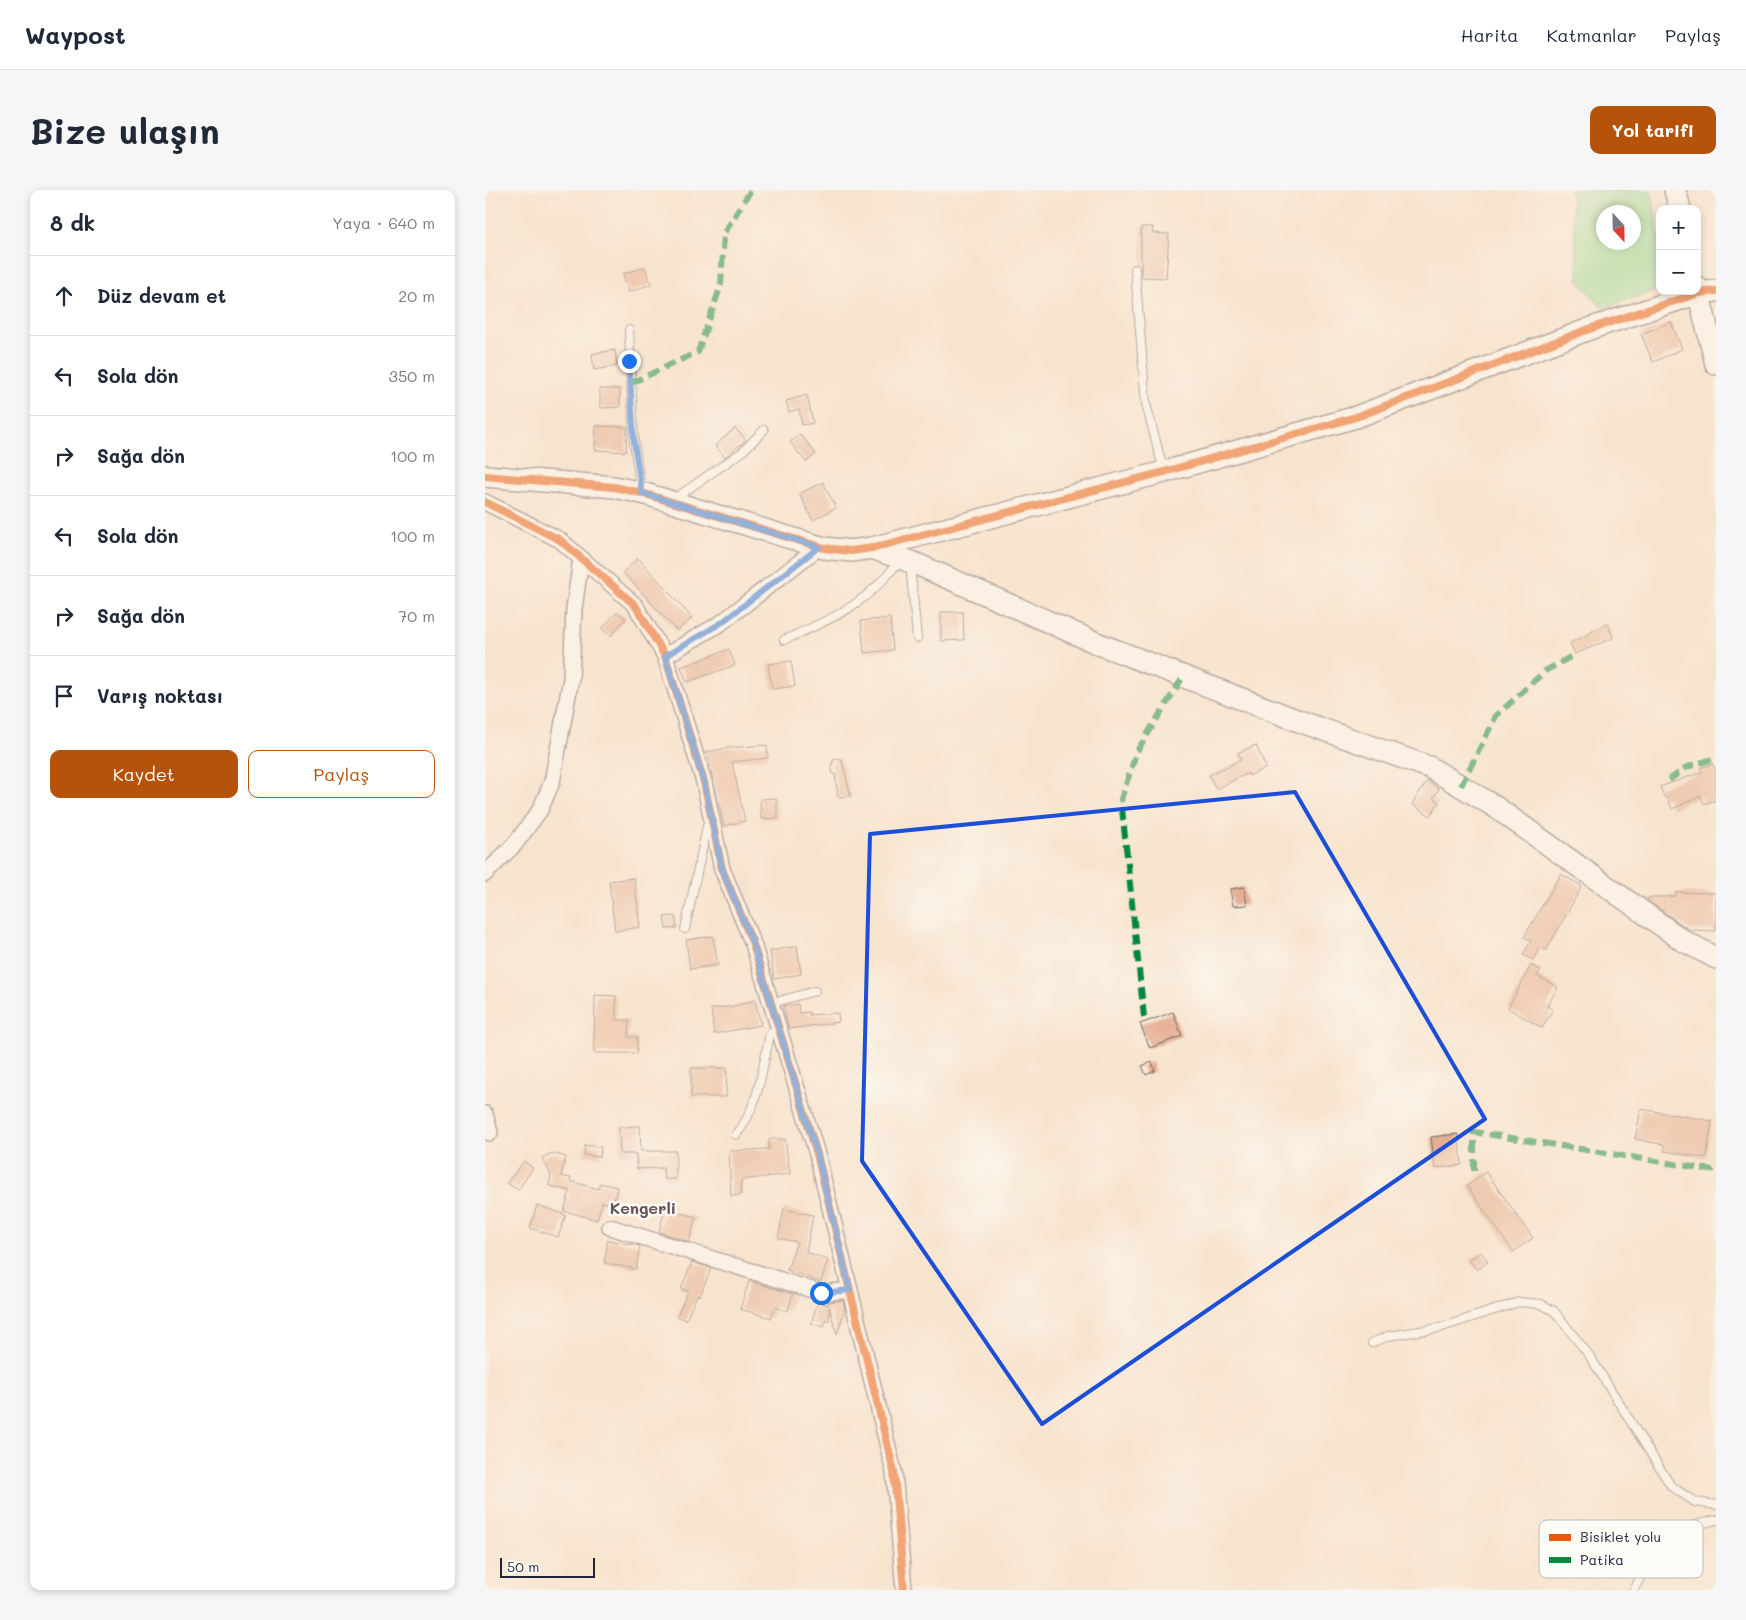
<!DOCTYPE html>
<html lang="tr">
<meta charset="utf-8">
<style>
:root{--surface:#fff;--page:#f6f6f7;--text:#1f2937;--muted:#747a83;--line:#e0e1e3;--accent:#b45309}
body{margin:0;font-family:Mali,sans-serif;background:var(--page);color:var(--text)}
.controls{position:absolute;right:15px;top:15px;display:grid;overflow:hidden;border-radius:10px;box-shadow:0 2px 8px #0003}
.controls button{width:45px;height:45px;display:grid;place-items:center;padding:0;border:0;border-bottom:1px solid var(--line);background:var(--surface);color:var(--text);font:25px sans-serif}
.compass{position:absolute;left:1111px;top:15px;width:45px;height:45px;border-radius:50%;background:var(--surface);box-shadow:0 2px 8px #0003;rotate:158deg}
.scale{position:absolute;left:15px;bottom:12px;width:95px;box-sizing:border-box;padding-left:5px;border:2px solid #22223b;border-top:0;font-size:14px;line-height:18px;white-space:nowrap;color:#22223b;-webkit-text-stroke:4px #fdfcf7;paint-order:stroke}
.stop{position:absolute;width:15px;height:15px;margin:-11px;border:4px solid #1a73e8;border-radius:50%;background:#fff}
.stop.end{background:#1a73e8;border-color:#fff;box-shadow:0 1px 5px #0008}
.list{margin:0;padding:0;list-style:none}
h2{display:flex;justify-content:space-between;align-items:center;height:65px;margin:0;padding:0 20px;font-size:21px}
h2 small{font-size:16px;font-weight:400;color:var(--muted)}
.list li{display:grid;grid-template-columns:32px 1fr auto;gap:15px;align-items:center;box-sizing:border-box;height:80px;padding:0 20px;border-top:1px solid var(--line)}
.list b{display:block;font-size:19px;white-space:nowrap}
.list em{font-size:16px;font-style:normal;color:var(--muted)}
.actions{display:flex;gap:10px;padding:15px 20px}
.actions a{flex:1;padding:11px 0;border:1px solid var(--accent);border-radius:10px;text-align:center;font-size:18px;color:var(--accent)}
.actions .main{background:var(--accent);color:#fff}
.icon{flex:none;width:28px;height:28px;fill:none;stroke:currentColor;stroke-width:2;stroke-linecap:round;stroke-linejoin:round}
.map{position:relative;flex:none;width:1231px;height:1400px;overflow:hidden;border-radius:10px}
header{display:flex;align-items:center;gap:30px;box-sizing:border-box;height:70px;padding:0 25px;background:var(--surface);border-bottom:1px solid var(--line)}
header strong{font-size:24px}
nav{display:flex;gap:28px;margin-inline-start:auto;font-size:18px}
.intro{display:flex;align-items:center;justify-content:space-between;box-sizing:border-box;height:120px;padding:0 30px}
h1{margin:0;font-size:35px}
.button{padding:12px 22px;border-radius:10px;background:var(--accent);color:#fff;font-size:18px;font-weight:700}
main{display:flex;gap:30px;padding:0 30px}
aside{flex:1;background:var(--surface);border-radius:10px;box-shadow:0 2px 8px #0003}
.map>svg:first-child{display:block}
.green{fill:#92dd99;stroke:#5a806a;fill-rule:evenodd}
.building{fill:#e4ae92}
.lines{fill:none;stroke-linecap:round;stroke-linejoin:round}
.lane-casing{stroke:#6d666e;stroke-width:10}
.street-casing{stroke:#6d666e;stroke-width:18}
.secondary-casing{stroke:#6d666e;stroke-width:24}
.lane{stroke:#fff;stroke-width:8}
.street{stroke:#fff;stroke-width:15}
.secondary{stroke:#fff;stroke-width:21}
.quiet{stroke:#00873e;stroke-width:6;stroke-dasharray:12 6;stroke-linecap:butt}
.cycleway-casing{stroke:#fdfcf7;stroke-width:11}
.cycleway{stroke:#e8590c;stroke-width:8}
.route{stroke:#1a73e8;stroke-width:6}
.marked{fill:none;stroke:#1d4ed8;stroke-width:4;stroke-linejoin:round}
.labels{text-anchor:middle;stroke-width:5;stroke-linejoin:round;paint-order:stroke}
.neighbourhood-label{font-size:16px;font-weight:bold;fill:#665359;stroke:#fdfcf7}
.key{fill:#fdfcf7;stroke:#bbbbbf;stroke-width:1}
.key-label{font-size:14px;fill:#22223b}
</style>
<header>
<strong>Waypost</strong>
<nav><a>Harita</a><a>Katmanlar</a><a>Paylaş</a></nav>
</header>
<div class="intro"><h1>Bize ulaşın</h1><a class="button">Yol tarifi</a></div>
<main>
<aside>
<h2>8 dk<small>Yaya · 640 m</small></h2>
<ul class="list">
<li><svg class="icon" aria-label="ahead" viewBox="0 0 24 24"><path d="M12 20V5M6 11l6-6 6 6"/></svg><div><b>Düz devam et</b></div><em>20 m</em></li>
<li><svg class="icon" aria-label="left" viewBox="0 0 24 24"><path d="M17 20v-9H6M10 6l-5 5 5 5"/></svg><div><b>Sola dön</b></div><em>350 m</em></li>
<li><svg class="icon" aria-label="right" viewBox="0 0 24 24"><path d="M7 20v-9h11M14 6l5 5-5 5"/></svg><div><b>Sağa dön</b></div><em>100 m</em></li>
<li><svg class="icon" aria-label="left" viewBox="0 0 24 24"><path d="M17 20v-9H6M10 6l-5 5 5 5"/></svg><div><b>Sola dön</b></div><em>100 m</em></li>
<li><svg class="icon" aria-label="right" viewBox="0 0 24 24"><path d="M7 20v-9h11M14 6l5 5-5 5"/></svg><div><b>Sağa dön</b></div><em>70 m</em></li>
<li><svg class="icon" aria-label="arrive" viewBox="0 0 24 24"><path d="M6 21V4h12l-3 4 3 4H6"/></svg><div><b>Varış noktası</b></div></li>
</ul>
<div class="actions"><a class="main">Kaydet</a><a>Paylaş</a></div>
</aside>
<div class="map">
<svg width="1231" height="1400" viewBox="0 0 1231 1400">
<rect width="100%" height="100%" fill="#fdfcf7"/>
<filter id="ink" filterUnits="userSpaceOnUse"><feTurbulence type="fractalNoise" baseFrequency=".02" numOctaves="2"/><feDisplacementMap in="SourceGraphic" scale="10" xChannelSelector="R" yChannelSelector="G"/><feConvolveMatrix kernelMatrix="1 2 1 2 8 2 1 2 1" color-interpolation-filters="sRGB"/></filter>
<filter id="wash" filterUnits="userSpaceOnUse"><feTurbulence type="fractalNoise" baseFrequency=".0096" numOctaves="4" result="noise"/><feDisplacementMap in="SourceGraphic" scale="20" xChannelSelector="R" yChannelSelector="G"/><feGaussianBlur stdDeviation="1.12" result="paint"/><feColorMatrix in="noise" values="0 0 0 0 0 0 0 0 0 0 0 0 0 0 0 0 0 1.4 0 .05"/><feComposite in="paint" operator="in"/></filter>
<g filter="url(#wash)">
<rect width="100%" height="100%" fill="#f7e4ce"/>
<path class="green" d="M1086 0H1166L1175 55V99L1118 118 1094 91ZM1118 22H1148V52H1118Z"/>
<g id="blocks">
<g class="building">
<polygon points="656,37 668,37 667,43 684,44 681,88 656,87"/>
<polygon points="160,77 166,94 144,102 138,84"/>
<polygon points="1186,132 1197,159 1168,172 1156,144"/>
<polygon points="130,160 132,176 109,180 107,164"/>
<polygon points="115,199 135,199 135,217 115,218"/>
<polygon points="322,205 328,233 317,235 314,219 304,222 301,211"/>
<polygon points="111,236 142,237 141,262 110,260"/>
<polygon points="250,238 261,250 240,267 230,256"/>
<polygon points="315,244 331,264 321,272 305,252"/>
<polygon points="338,292 351,318 328,330 314,304"/>
<polygon points="153,368 207,428 192,441 138,382"/>
<polygon points="132,422 141,428 126,446 117,439"/>
<polygon points="456,422 478,422 479,450 456,451"/>
<polygon points="405,428 408,460 379,463 376,431"/>
<polygon points="1123,434 1128,448 1090,464 1085,453 1107,442 1107,440"/>
<polygon points="244,459 250,475 202,492 196,477"/>
<polygon points="306,471 310,496 287,499 283,474"/>
<polygon points="282,555 283,568 247,572 260,631 239,636 222,562 243,558"/>
<polygon points="771,555 781,578 764,586 763,583 731,599 724,585 756,570 753,563"/>
<polygon points="356,568 366,606 353,607 350,584 348,584 346,574 348,574 348,570"/>
<polygon points="1228,574 1231,583 1231,610 1219,614 1216,606 1187,619 1182,607 1180,608 1175,597 1217,582 1215,578"/>
<polygon points="942,591 954,599 948,608 954,612 945,626 927,614"/>
<polygon points="291,608 293,628 276,629 275,609"/>
<polygon points="1076,684 1097,696 1061,761 1055,757 1048,770 1038,765 1046,751 1039,747"/>
<polygon points="149,688 155,737 130,741 124,691"/>
<polygon points="759,697 762,715 748,716 745,699"/>
<polygon points="1191,702 1231,703 1231,741 1205,740 1163,711 1163,708 1190,706"/>
<polygon points="190,726 192,738 181,739 179,727"/>
<polygon points="228,746 233,775 205,779 201,750"/>
<polygon points="312,756 316,784 289,789 285,761"/>
<polygon points="1046,775 1056,780 1052,786 1073,797 1062,816 1068,819 1057,838 1023,818"/>
<polygon points="110,805 131,806 131,830 144,830 143,847 152,847 152,863 109,863"/>
<polygon points="270,810 276,835 229,844 226,819 249,816"/>
<polygon points="313,814 314,823 324,822 324,825 353,823 354,832 304,839 298,816"/>
<polygon points="688,822 697,846 665,858 655,834"/>
<polygon points="667,872 670,881 661,885 657,876"/>
<polygon points="206,878 242,878 241,907 206,907"/>
<polygon points="1156,919 1227,931 1221,968 1179,961 1180,955 1150,949"/>
<polygon points="155,936 156,961 191,961 191,989 179,989 178,978 152,979 151,964 135,964 134,937"/>
<polygon points="973,944 977,975 950,978 946,947"/>
<polygon points="284,949 300,949 305,984 256,990 256,1005 246,1006 244,961 284,959"/>
<polygon points="100,955 116,957 115,967 99,965"/>
<polygon points="67,963 81,967 76,986 86,988 85,991 113,999 115,993 132,997 128,1015 117,1012 112,1030 79,1021 85,1001 64,996 66,985 57,968"/>
<polygon points="39,971 48,978 33,1000 22,993"/>
<polygon points="1001,982 1048,1048 1028,1062 982,996"/>
<polygon points="52,1015 81,1025 73,1047 45,1038"/>
<polygon points="180,1019 211,1027 204,1052 174,1042"/>
<polygon points="299,1019 328,1025 321,1062 343,1070 336,1092 302,1080 312,1052 293,1048"/>
<polygon points="123,1050 155,1056 151,1079 119,1073"/>
<polygon points="996,1062 1003,1072 992,1080 984,1070"/>
<polygon points="207,1072 226,1078 215,1106 212,1105 201,1130 192,1126 203,1101 196,1099"/>
<polygon points="264,1091 308,1104 303,1121 290,1117 286,1128 255,1119"/>
<polygon points="358,1110 360,1120 352,1144 344,1117 344,1131 341,1130 339,1137 326,1133 333,1112 343,1115 343,1112"/>
</g>
</g>
</g>
<g filter="url(#ink)">
<use href="#blocks" fill-opacity="0" stroke="#6d666e" stroke-width="1"/>
<g class="lines">
<g class="lane-casing">
<g id="lane">
<polyline points="650,79 661,214 679,282"/>
<polyline points="144,140 149,252 156,300"/>
<polyline points="189,309 257,262 279,240"/>
<polyline points="428,374 426,384 432,448"/>
<path d="M299 450C349 428 381 415 415 370"/>
<polyline points="200,739 223,632"/>
<polyline points="287,813 330,801"/>
<path d="M251 945C274 917 277 879 285 844L294 837"/>
<polyline points="887,1153 903,1146 954,1138 1034,1112 1056,1114 1069,1121 1104,1165 1186,1296 1210,1312 1231,1315"/>
<path d="M1149 1400C1173 1353 1178 1342 1231 1330"/>
</g>
</g>
<g class="street-casing">
<g id="street">
<polyline points="0,312 75,350 150,415 180,466 219,592 237,679 268,754 332,964 409,1282 419,1400"/>
<polyline points="180,466 236,433 334,357"/>
<polyline points="0,684 30,654 55,620 67,592 86,489 89,419 96,368"/>
<polyline points="0,924 5,943"/>
<polyline points="125,1037 337,1103 365,1100"/>
</g>
</g>
<g class="secondary-casing">
<g id="secondary">
<polyline points="1190,0 1195,19"/>
<polyline points="1212,97 1231,174"/>
<polyline points="0,286 129,297 157,303 339,358 366,361 387,358 679,282 871,227 1107,138 1214,103 1231,101"/>
<polyline points="387,358 429,373 614,454 814,531 944,577 1009,616 1197,750 1231,768"/>
</g>
</g>
<use href="#lane" class="lane"/>
<use href="#street" class="street"/>
<use href="#secondary" class="secondary"/>
<g class="quiet">
<polyline points="146,193 213,162 236,95 239,43 266,0"/>
<polyline points="1184,590 1202,577 1231,568"/>
<polyline points="976,596 1011,526 1060,481 1087,466"/>
<polyline points="659,827 636,609 652,561 698,487"/>
<polyline points="989,981 989,942 1227,980 1231,977"/>
</g>
<g class="cycleway-casing">
<g id="cycleway">
<polyline points="0,286 129,297 157,303 339,358 366,361 387,358 679,282 871,227 1107,138 1214,103 1231,101"/>
<polyline points="0,312 75,350 150,415 180,466 219,592 237,679 268,754 332,964 409,1282 419,1400"/>
</g>
</g>
<use href="#cycleway" class="cycleway"/>
</g>
</g>
<g class="lines" filter="url(#ink)">
<polyline class="route" points="144,171 149,252 157,303 334,357 236,433 180,466 219,592 237,679 268,754 332,964 365,1100 336,1103"/>
</g>
<path d="M0 0H1231V1400H0ZM810 602 1000 929 557 1234 377 971 385 644Z" fill="#f7e4ce" fill-opacity=".55" fill-rule="evenodd"/>
<path class="marked" d="M810 602 1000 929 557 1234 377 971 385 644Z"/>
<g class="labels">
<g class="neighbourhood-label">
<text x="158" y="1024">Kengerli</text>
</g>
</g>
<rect x="1054" y="1330" width="164" height="58" rx="8" class="key"/>
<rect x="1064" y="1344" width="22" height="7" fill="#e8590c"/>
<rect x="1064" y="1367" width="22" height="6" fill="#00873e"/>
<g class="key-label">
<text x="1095" y="1352">Bisiklet yolu</text>
<text x="1095" y="1375">Patika</text>
</g>
</svg>
<div class="controls">
<button>+</button>
<button>−</button>
</div>
<svg class="compass" viewBox="-18 -18 36 36"><path d="M0-13l5 13h-10z" fill="#e53935"/><path d="M0 13l5-13h-10z" fill="#747a83"/></svg>
<div class="scale">50 m</div>
<div class="stop" style="left:336px;top:1103px"></div>
<div class="stop end" style="left:144px;top:171px"></div>
</div>
</main>
